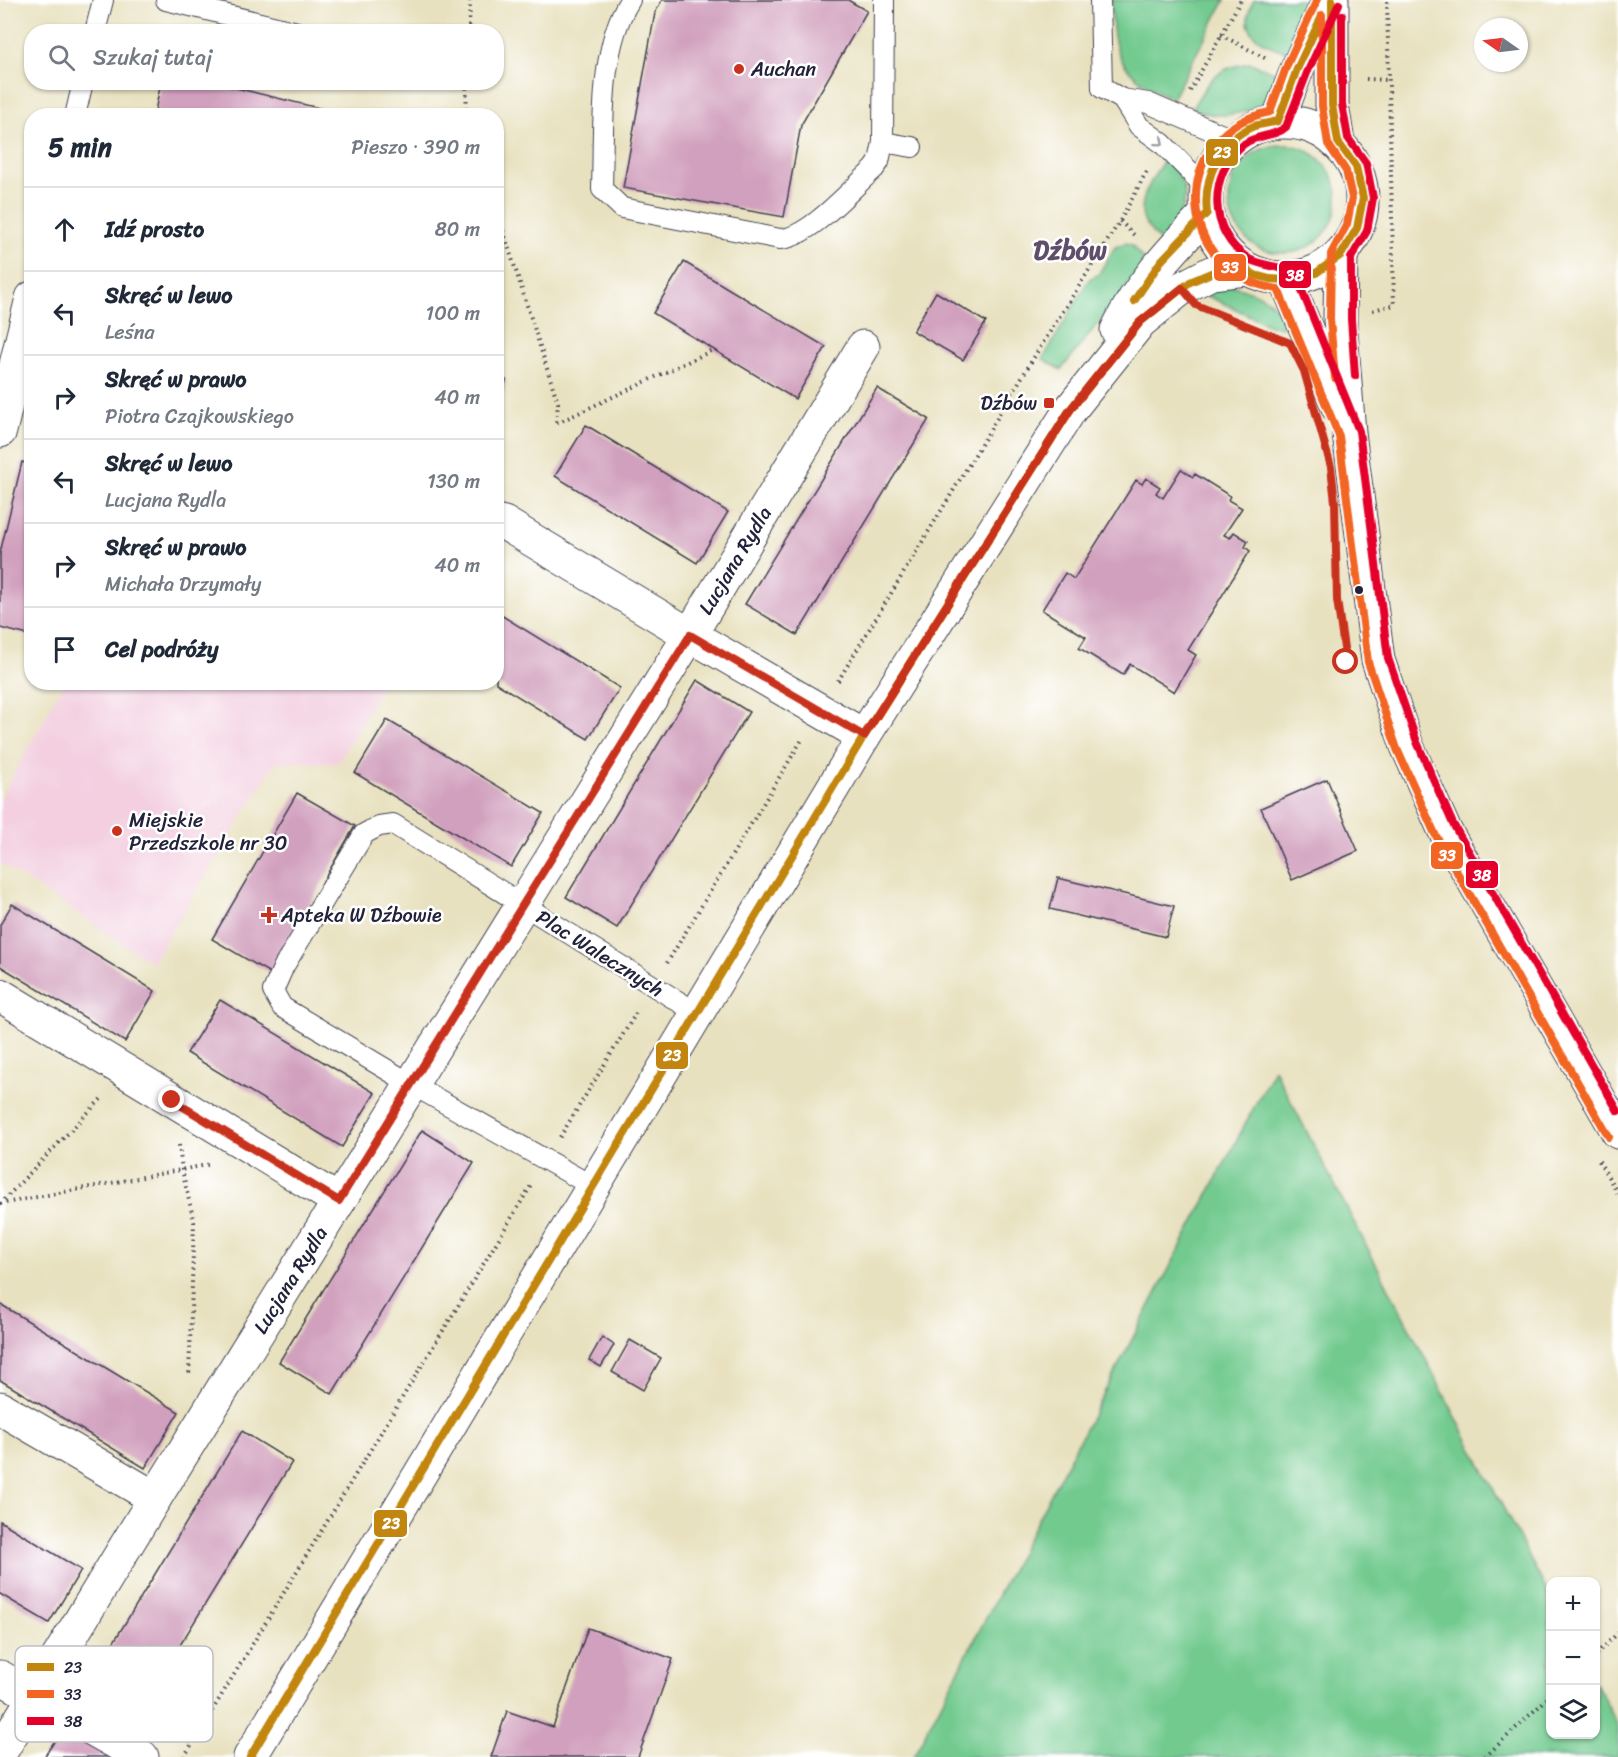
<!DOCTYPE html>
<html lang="pl">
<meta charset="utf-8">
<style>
:root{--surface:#fff;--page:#f2f2f3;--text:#1f2937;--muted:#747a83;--line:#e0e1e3}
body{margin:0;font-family:Sriracha,sans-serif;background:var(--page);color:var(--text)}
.controls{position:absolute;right:18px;bottom:18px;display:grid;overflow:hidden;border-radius:12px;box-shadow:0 2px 4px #0004}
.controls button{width:54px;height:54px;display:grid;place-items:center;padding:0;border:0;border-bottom:2px solid var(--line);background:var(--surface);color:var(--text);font:30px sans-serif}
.compass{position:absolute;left:1474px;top:18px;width:54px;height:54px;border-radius:50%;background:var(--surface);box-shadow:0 2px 4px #0004;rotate:284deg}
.stop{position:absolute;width:18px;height:18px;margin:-14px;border:4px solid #c8321e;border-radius:50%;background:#fff}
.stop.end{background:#c8321e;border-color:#fff;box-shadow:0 2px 6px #0008}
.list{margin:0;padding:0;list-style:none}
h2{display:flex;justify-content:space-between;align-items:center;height:78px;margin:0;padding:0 24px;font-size:26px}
h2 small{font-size:20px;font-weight:400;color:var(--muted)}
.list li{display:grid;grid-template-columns:39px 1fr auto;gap:18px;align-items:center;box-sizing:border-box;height:84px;padding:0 24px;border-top:2px solid var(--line)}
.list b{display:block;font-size:22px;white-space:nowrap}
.list p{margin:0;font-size:20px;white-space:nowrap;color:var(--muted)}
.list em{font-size:20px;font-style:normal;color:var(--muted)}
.icon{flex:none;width:33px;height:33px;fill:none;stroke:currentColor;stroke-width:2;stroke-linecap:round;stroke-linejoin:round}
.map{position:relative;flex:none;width:1618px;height:1757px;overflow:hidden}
.search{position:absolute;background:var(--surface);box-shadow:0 2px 4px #0004;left:24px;top:24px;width:480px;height:66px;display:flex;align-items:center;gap:15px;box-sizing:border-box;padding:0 21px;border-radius:24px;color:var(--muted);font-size:22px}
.panel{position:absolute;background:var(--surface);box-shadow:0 2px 4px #0004;left:24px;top:108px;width:480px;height:582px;border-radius:24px}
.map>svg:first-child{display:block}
.built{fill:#f3cfe0}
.green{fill:#72ca8f;stroke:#4a7665;stroke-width:1.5}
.building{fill:#d1a0be}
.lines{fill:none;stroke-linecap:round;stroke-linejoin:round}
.service-casing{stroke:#403f4f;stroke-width:22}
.minor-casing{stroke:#403f4f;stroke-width:35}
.tertiary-casing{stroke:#403f4f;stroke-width:35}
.secondary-casing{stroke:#403f4f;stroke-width:35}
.path{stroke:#403f4f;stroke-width:4;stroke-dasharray:1.5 4.5;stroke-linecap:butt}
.service{stroke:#fff;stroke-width:20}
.minor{stroke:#fff;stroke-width:33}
.tertiary{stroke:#fff;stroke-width:33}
.secondary{stroke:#fff;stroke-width:33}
.bus-1-casing{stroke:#fff;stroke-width:12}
.bus-2-casing{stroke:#fff;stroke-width:12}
.bus-3-casing{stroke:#fff;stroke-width:12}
.bus-1{stroke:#c2850f;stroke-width:8}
.bus-2{stroke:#f26522;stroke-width:8}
.bus-3{stroke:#e4002b;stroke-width:8}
.oneway{stroke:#9c9ca7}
.route{stroke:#c8321e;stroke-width:8}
.poi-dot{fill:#c8321e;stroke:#fff;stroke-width:2}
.bus-dot{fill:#22223b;stroke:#fff;stroke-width:2}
.labels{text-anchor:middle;stroke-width:5;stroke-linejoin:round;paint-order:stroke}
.poi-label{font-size:20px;fill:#22223b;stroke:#fff;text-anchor:start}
.street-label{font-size:20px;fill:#22223b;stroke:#fff}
.district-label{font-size:26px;font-weight:bold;fill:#5f4e69;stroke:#fff}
.key{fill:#fff;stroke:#bdbdc4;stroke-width:1.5}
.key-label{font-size:16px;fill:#22223b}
.line-badge{stroke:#fff;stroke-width:2}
.badge-label{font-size:16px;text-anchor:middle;font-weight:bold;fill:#fff}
</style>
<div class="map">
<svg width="1618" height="1757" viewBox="0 0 1618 1757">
<rect width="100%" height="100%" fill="#fff"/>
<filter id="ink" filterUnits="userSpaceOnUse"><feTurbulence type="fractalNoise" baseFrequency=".0167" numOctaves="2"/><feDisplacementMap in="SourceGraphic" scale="12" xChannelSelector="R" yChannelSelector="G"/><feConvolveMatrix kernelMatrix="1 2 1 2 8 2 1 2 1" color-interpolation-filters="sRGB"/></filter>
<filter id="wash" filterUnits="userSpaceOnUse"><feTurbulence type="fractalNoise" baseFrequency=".008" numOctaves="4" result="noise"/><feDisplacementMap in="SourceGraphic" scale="24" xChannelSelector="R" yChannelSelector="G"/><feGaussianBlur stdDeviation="1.35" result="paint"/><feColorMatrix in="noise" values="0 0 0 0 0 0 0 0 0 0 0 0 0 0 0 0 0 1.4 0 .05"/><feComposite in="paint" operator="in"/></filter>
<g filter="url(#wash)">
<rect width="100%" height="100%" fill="#e8e1bf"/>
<polygon class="built" points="64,682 384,682 384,683 338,763 276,762 152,963 0,863 0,800"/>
<g class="green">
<path d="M1111 0H1225L1172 99C1119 72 1113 58 1111 0Z"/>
<path d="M1254 0H1305L1290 53C1264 45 1235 34 1254 0Z"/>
<path d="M1250 63 1282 75C1278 82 1274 93 1268 99 1248 116 1215 120 1192 108 1210 80 1214 68 1250 63Z"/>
<circle cx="1283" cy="199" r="54"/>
<path d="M1164 160C1199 187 1184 215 1162 244 1156 237 1148 229 1144 221 1136 200 1154 177 1164 160Z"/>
<polygon points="1126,243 1132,245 1146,262 1061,370 1043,359 1089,279 1098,275 1115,247"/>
<path d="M1223 284C1252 289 1274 298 1289 324L1280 327 1270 325 1201 293Z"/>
<polygon points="1274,1069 1550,1597 1550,1734 1596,1734 1596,1683 1618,1726 1618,1757 913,1757"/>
</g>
<g id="blocks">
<g class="building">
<polygon points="662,0 848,0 867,11 801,125 784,217 623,188 655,13"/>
<polygon points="161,82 211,82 327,110 325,116 154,116"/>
<polygon points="684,262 826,347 795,399 653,313"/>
<polygon points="936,292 986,322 963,360 913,331"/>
<polygon points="496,377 506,380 497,412 496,412"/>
<polygon points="877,388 929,419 797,635 745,604"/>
<polygon points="586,425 728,512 697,563 555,476"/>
<polygon points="22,462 32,465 32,636 0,628 0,553"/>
<polygon points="1181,469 1193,477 1195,474 1230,496 1228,500 1242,508 1224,535 1230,538 1234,532 1248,541 1245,547 1250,551 1188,650 1196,655 1174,692 1130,664 1123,675 1079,648 1086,637 1042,610 1065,573 1074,579 1136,480 1142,484 1146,478 1160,487 1156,493 1163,498"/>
<polygon points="496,612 620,688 588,739 496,683"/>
<polygon points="697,680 749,712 617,928 566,897"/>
<polygon points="387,720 543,813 511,867 355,773"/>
<polygon points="1327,779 1358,851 1292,880 1261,808"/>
<polygon points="297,793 355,826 270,973 212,939"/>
<polygon points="1058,878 1174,906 1166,937 1050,909"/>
<polygon points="12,904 155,991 125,1042 0,966 0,925"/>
<polygon points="220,1000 375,1093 342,1147 187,1053"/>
<polygon points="422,1130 474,1163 332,1394 279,1362"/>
<polygon points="0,1304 179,1412 145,1468 0,1380"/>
<polygon points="602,1337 614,1345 601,1367 589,1360"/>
<polygon points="630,1340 661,1358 643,1390 612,1372"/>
<polygon points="242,1431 292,1462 160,1678 110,1648"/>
<polygon points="0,1521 81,1570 49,1623 0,1594"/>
<polygon points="588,1628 673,1659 638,1757 491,1757 507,1711 553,1727"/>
<polygon points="64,1727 110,1757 44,1757"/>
</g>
</g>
</g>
<g filter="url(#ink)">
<use href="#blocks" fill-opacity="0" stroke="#403f4f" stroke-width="1.5"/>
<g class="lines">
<g class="service-casing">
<g id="service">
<polyline points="166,0 297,32"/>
<path d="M630 0C598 49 604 132 602 189L622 208 780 239C809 238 851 189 874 169L879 162 883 142 884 0"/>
<polyline points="1100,0 1102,88 1122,99 1148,103 1234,140"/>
<polyline points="95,32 103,0"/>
<polyline points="1122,99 1139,126 1162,143 1207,189"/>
<polyline points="75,116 83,82"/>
<polyline points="883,142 912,147"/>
<polyline points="592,1186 411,1084 282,1007 273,991 284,966 364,834 379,826 393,824 697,1013"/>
</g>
</g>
<g class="minor-casing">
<g id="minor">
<polyline points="0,431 32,298"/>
<polyline points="496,521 504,523 690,635 864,736"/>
<polyline points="0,995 339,1201"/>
<polyline points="0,1408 155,1498"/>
<polyline points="0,1677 142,1757"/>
<path id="s1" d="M0 1753 155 1498 690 635 863 347"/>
</g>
</g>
<g class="tertiary-casing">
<g id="tertiary">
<path d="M1117 330C1139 284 1172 250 1207 213"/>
<polyline points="250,1757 864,736 1070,410 1140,322 1182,288 1211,273 1246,269"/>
</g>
</g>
<g class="secondary-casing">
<g id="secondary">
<polyline points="1332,0 1332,105 1338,142"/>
<polyline points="1278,121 1297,69 1328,2"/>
<circle cx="1284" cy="200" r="78"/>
<polyline points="1341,255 1340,319 1349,433 1378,660 1407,746 1444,829 1618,1132"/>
<polyline points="1286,280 1338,407"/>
</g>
</g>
<g class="path">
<polyline points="469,32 470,0"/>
<polyline points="1221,35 1265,58"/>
<polyline points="1366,79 1388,80"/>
<polyline points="466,82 467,116"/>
<polyline points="1190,91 1241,0"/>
<polyline points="496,208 558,403 556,424"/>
<polyline points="1120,221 1137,238"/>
<polyline points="1373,310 1394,305 1387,0"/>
<polyline points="1211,311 1271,336"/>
<polyline points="557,423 713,350"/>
<polyline points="838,681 1036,354 1120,221 1148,169"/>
<polyline points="667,963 803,738"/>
<polyline points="560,1137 638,1010"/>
<polyline points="179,1145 182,1170 194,1222 189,1376"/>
<polyline points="1599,1161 1618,1194"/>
<polyline points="0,1204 212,1164"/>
<polyline points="0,1204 103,1097"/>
<polyline points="1596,1654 1618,1633"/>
<polyline points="184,1757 532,1184"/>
<polyline points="1485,1757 1550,1696"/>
</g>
<use href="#service" class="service"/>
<use href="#minor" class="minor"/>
<use href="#tertiary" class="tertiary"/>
<use href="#secondary" class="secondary"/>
<g class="bus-1-casing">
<g id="bus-1">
<path d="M1134 301 1161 261 1207 213C1203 178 1220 140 1254 126 1262 124 1270 123 1278 121L1297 69 1321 18"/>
<polyline points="250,1757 864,736 1070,410 1140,322 1190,282 1211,273 1246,269 1255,275 1270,279 1286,280 1316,273 1341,255 1357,228 1363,198 1356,167 1338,142 1332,105 1332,0"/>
</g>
</g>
<g class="bus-2-casing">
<g id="bus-2">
<path d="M1317 0 1287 65 1270 112C1168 131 1172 274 1278 289L1339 436 1368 662 1397 749 1435 834 1609 1137"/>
<polyline points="1322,15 1322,106 1328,144 1346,171 1352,198 1347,224 1331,254 1330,319 1335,378"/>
</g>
</g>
<g class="bus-3-casing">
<g id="bus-3">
<path d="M1339 4 1307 73 1286 127C1275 137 1257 134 1244 144 1207 174 1208 233 1249 259 1262 267 1289 266 1296 276L1359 431 1388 658 1417 742 1453 824 1618 1111"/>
<polyline points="1342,15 1342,104 1348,138 1366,163 1373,198 1367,231 1351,258 1351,319 1355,376"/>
</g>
</g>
<use href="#bus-1" class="bus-1"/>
<use href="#bus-2" class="bus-2"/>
<use href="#bus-3" class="bus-3"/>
</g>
<defs><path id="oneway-chevron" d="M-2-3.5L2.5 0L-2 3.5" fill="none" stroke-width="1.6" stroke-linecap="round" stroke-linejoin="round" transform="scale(1.5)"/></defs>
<use class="oneway" href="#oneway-chevron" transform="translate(1160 142) rotate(40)"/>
</g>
<g class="lines" filter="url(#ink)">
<polyline class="route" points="172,1100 339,1201 690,635 864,736 1070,410 1140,322 1182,288 1196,305 1290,343 1304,371 1331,467 1335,502 1337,600 1346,662"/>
</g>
<g class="poi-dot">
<circle cx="739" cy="69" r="6"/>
<rect x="1043" y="397" width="12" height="12" rx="3"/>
<circle cx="117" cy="831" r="6"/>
<path d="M266 906h6v6h6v6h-6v6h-6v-6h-6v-6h6z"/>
</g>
<circle class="bus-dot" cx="1359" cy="590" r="5"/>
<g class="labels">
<g class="poi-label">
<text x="751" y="76">Auchan</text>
<text x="1037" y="410" text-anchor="end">Dźbów</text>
<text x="129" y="827">Miejskie<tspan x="129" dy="23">Przedszkole nr 30</tspan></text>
<text x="281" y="922">Apteka W Dźbowie</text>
</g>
<g class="street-label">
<text dy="7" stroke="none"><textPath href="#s1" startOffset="1401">Lucjana Rydla</textPath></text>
<text transform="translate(600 953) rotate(32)" y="7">Plac Walecznych</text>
<text dy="7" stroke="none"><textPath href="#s1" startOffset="555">Lucjana Rydla</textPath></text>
</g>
<g class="district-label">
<text x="1070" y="259">Dźbów</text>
</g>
</g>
<rect x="15" y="1646" width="198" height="96" rx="9" class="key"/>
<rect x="27" y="1663" width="27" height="8" fill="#c2850f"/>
<rect x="27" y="1690" width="27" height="8" fill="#f26522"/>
<rect x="27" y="1717" width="27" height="8" fill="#e4002b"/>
<g class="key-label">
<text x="64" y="1673">23</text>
<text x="64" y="1700">33</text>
<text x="64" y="1727">38</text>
</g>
<g class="line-badge">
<rect x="1205" y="138" width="34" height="29" rx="6" fill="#c2850f"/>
<rect x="1213" y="253" width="34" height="29" rx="6" fill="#f26522"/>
<rect x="1278" y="260" width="34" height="29" rx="6" fill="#e4002b"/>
<rect x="1430" y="841" width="34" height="29" rx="6" fill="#f26522"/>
<rect x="1465" y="860" width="34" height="29" rx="6" fill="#e4002b"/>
<rect x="655" y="1041" width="34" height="29" rx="6" fill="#c2850f"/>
<rect x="373" y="1509" width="35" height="29" rx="6" fill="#c2850f"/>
</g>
<g class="badge-label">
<text x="1222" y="158">23</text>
<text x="1230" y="273">33</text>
<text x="1295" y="281">38</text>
<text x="1447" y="861">33</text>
<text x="1482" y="881">38</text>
<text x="672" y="1061">23</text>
<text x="391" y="1529">23</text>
</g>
</svg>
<div class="controls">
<button>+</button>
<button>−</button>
<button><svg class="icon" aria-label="layers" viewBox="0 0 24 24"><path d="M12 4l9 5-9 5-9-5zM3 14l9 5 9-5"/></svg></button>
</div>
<svg class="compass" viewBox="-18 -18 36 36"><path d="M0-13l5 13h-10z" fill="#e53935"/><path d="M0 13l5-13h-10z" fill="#747a83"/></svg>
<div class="stop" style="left:1346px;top:662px"></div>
<div class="stop end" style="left:172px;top:1100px"></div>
<div class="search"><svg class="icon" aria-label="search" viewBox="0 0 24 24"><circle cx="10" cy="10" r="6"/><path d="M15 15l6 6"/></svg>Szukaj tutaj</div>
<section class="panel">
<h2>5 min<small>Pieszo · 390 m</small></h2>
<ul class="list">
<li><svg class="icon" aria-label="ahead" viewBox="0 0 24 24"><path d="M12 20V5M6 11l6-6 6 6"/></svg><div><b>Idź prosto</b></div><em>80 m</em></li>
<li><svg class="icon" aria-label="left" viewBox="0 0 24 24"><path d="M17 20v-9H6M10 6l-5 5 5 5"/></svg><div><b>Skręć w lewo</b><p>Leśna</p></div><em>100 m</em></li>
<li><svg class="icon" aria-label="right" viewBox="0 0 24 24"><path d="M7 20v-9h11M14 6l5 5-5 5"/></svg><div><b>Skręć w prawo</b><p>Piotra Czajkowskiego</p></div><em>40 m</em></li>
<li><svg class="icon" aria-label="left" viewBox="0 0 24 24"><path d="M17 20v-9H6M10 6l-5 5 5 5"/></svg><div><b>Skręć w lewo</b><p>Lucjana Rydla</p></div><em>130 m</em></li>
<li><svg class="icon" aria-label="right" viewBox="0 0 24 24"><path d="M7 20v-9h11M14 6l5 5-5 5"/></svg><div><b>Skręć w prawo</b><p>Michała Drzymały</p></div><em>40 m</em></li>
<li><svg class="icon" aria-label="arrive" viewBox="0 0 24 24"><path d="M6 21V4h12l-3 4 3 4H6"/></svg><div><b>Cel podróży</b></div></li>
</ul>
</section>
</div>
